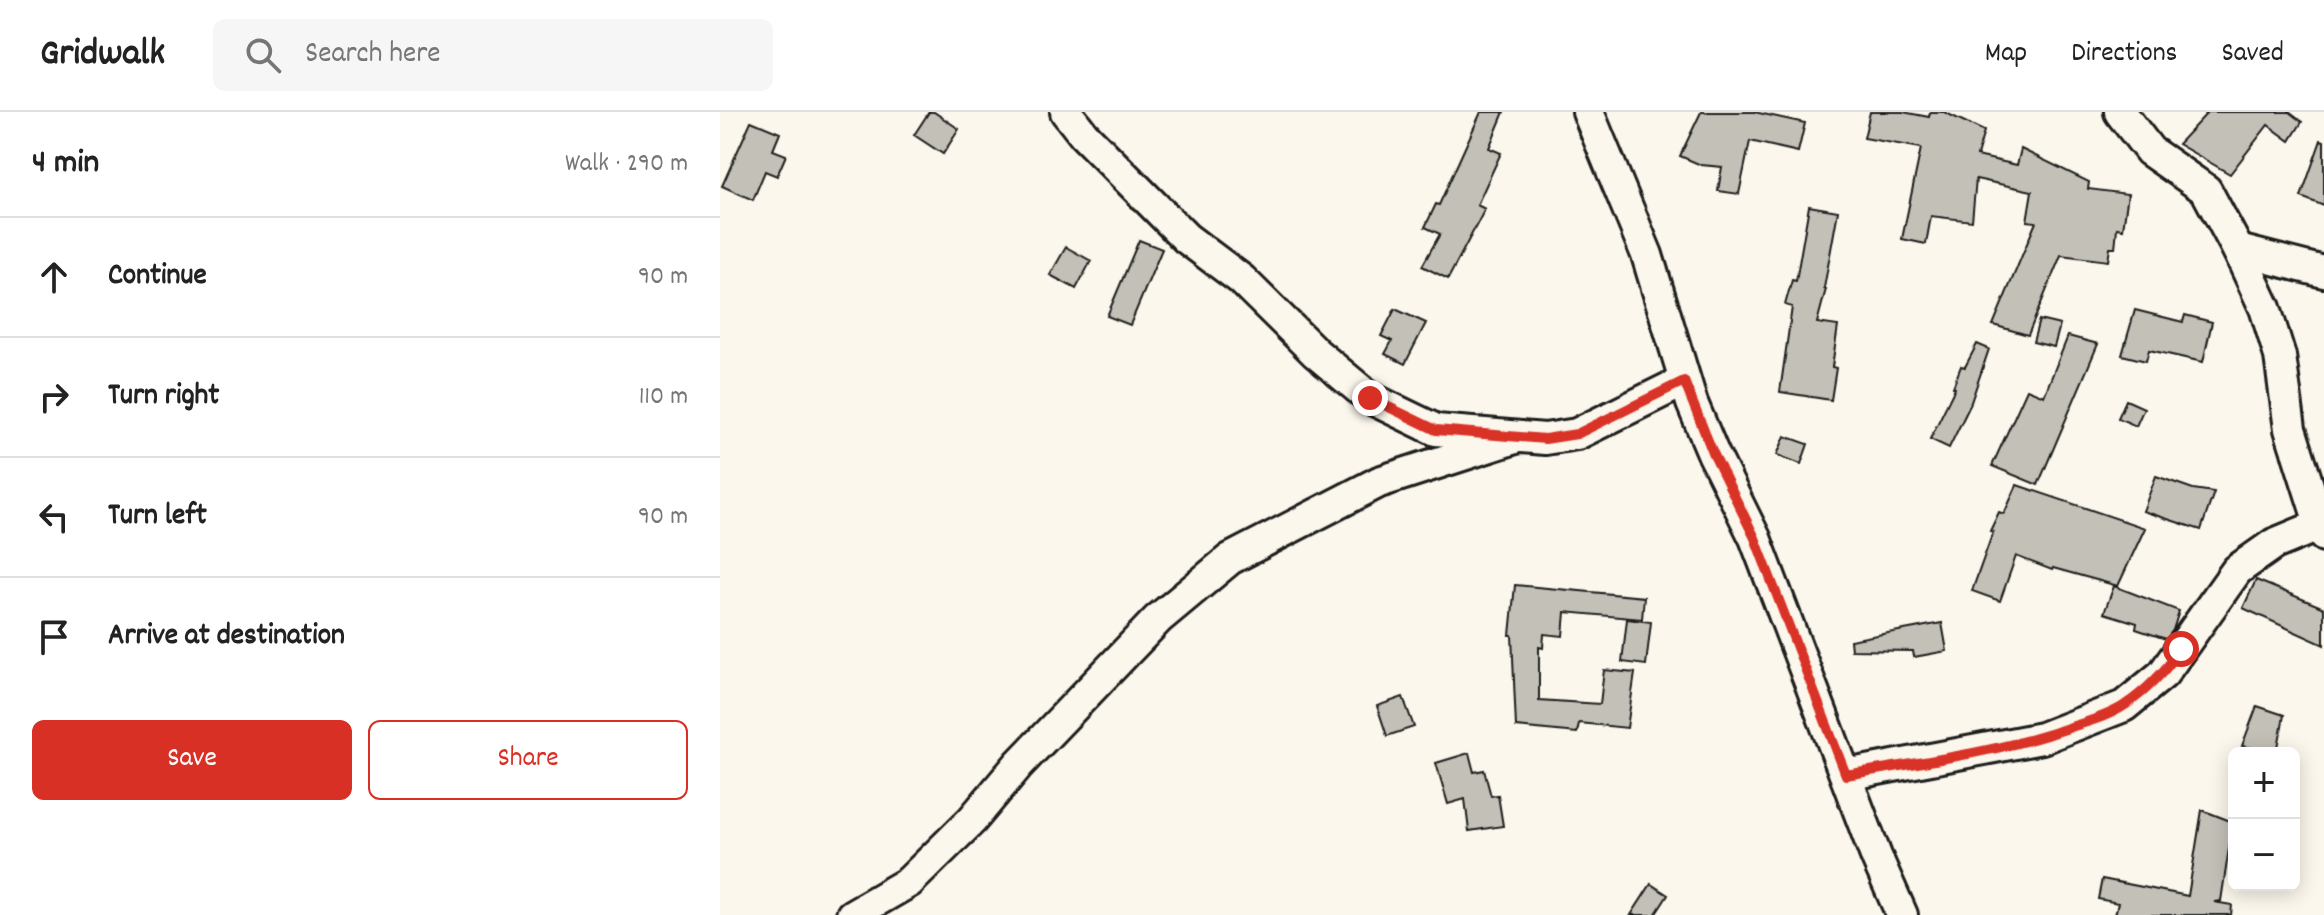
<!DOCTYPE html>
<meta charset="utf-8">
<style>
:root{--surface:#fff;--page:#f6f6f6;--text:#222;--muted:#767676;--line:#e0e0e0;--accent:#d93025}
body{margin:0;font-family:Dekko,sans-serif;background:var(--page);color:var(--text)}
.controls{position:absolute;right:24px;bottom:24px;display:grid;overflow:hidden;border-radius:12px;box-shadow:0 4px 20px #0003}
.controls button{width:72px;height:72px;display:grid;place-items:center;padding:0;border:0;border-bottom:2px solid var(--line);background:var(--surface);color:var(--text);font:40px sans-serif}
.stop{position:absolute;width:24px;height:24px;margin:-18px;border:6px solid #d93025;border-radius:50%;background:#fff}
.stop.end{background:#d93025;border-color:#fff;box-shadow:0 2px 8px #0008}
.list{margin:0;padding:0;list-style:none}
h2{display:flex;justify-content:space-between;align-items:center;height:104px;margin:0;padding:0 32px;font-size:34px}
h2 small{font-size:26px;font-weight:400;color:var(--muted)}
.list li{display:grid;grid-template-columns:52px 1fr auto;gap:24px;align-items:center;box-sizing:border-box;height:120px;padding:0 32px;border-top:2px solid var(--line)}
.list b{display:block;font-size:30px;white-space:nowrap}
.list em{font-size:26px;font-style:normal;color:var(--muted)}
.actions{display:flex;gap:16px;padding:24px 32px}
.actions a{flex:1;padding:18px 0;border:2px solid var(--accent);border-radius:12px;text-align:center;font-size:28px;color:var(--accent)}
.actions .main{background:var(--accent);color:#fff}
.icon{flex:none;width:44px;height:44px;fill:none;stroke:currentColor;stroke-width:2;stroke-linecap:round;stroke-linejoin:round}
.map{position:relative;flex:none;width:1604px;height:803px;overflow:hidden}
header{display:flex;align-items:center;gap:48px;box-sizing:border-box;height:112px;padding:0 40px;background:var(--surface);border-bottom:2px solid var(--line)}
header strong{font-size:38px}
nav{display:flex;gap:44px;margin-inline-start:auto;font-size:28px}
.search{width:560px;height:72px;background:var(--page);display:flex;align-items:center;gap:20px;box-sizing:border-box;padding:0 28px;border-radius:12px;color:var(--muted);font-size:30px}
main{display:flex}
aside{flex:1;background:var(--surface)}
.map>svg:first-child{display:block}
.building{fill:#c3c0b8;stroke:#1c1c1c;stroke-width:2}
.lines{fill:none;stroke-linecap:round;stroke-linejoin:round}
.minor-casing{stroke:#1c1c1c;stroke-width:36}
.minor{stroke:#fbf7ec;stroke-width:30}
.route{stroke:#d93025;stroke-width:10}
</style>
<header>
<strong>Gridwalk</strong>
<div class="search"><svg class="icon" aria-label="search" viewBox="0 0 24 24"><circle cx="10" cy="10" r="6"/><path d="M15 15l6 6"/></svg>Search here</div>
<nav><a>Map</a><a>Directions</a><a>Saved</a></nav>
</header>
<main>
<aside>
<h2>4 min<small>Walk · 290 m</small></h2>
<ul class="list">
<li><svg class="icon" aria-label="ahead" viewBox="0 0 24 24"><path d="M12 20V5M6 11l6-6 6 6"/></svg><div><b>Continue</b></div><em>90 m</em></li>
<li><svg class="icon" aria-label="right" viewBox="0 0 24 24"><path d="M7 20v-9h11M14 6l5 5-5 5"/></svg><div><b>Turn right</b></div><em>110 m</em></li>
<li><svg class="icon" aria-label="left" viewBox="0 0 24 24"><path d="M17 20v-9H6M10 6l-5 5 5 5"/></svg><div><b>Turn left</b></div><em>90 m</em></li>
<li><svg class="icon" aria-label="arrive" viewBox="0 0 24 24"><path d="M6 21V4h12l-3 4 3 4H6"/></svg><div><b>Arrive at destination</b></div></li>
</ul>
<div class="actions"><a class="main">Save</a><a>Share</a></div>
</aside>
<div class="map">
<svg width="1604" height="803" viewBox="0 0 1604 803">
<rect width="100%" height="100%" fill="#fbf7ec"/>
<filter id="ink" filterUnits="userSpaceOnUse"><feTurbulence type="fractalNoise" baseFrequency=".0125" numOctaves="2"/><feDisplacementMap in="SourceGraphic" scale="16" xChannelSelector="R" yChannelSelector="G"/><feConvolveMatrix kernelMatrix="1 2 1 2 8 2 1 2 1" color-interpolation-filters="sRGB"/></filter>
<g filter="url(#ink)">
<g class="building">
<polygon points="209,0 214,0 239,17 223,42 194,23"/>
<polygon points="761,0 784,0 769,36 781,41 757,93 765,97 728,167 702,154 720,122 705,115 716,92 719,93"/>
<polygon points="981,0 1034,0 1085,11 1078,40 1030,29 1019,82 998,79 1002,55 981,53 960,44"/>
<polygon points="1150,0 1183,0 1209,5 1210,0 1224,0 1264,19 1257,44 1297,53 1301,37 1369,70 1368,77 1408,82 1403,117 1397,116 1395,136 1390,136 1388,149 1341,143 1308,223 1273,213 1316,110 1307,109 1312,79 1256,67 1252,109 1211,104 1206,132 1182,127 1201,36 1144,26"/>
<polygon points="1488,0 1569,0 1582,10 1570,29 1548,13 1510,62 1458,32"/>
<polygon points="31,9 60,21 53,38 66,43 57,64 45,59 33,88 2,74"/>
<polygon points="1601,28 1604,29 1604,94 1581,85"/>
<polygon points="1089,94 1118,99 1104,176 1106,177 1097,211 1118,214 1112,255 1116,256 1111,288 1060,280 1072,195 1065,193 1072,168 1076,169"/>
<polygon points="419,128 442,137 410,213 387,204"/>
<polygon points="346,135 371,149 356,177 330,163"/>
<polygon points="675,197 706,211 685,252 665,242 672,229 661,224"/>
<polygon points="1415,198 1463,210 1465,203 1492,210 1483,250 1429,238 1426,249 1402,243"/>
<polygon points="1319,208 1340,213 1334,235 1313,230"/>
<polygon points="1348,224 1378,232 1318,373 1272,354 1307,277 1324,284"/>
<polygon points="1257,232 1269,237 1250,293 1229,336 1210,327 1235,276 1233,275 1241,254 1245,255"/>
<polygon points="1406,288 1424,296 1416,314 1398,306"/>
<polygon points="1065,324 1088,332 1081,352 1057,343"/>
<polygon points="1436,364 1473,377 1494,380 1481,418 1423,399"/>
<polygon points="1297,373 1425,416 1398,474 1333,456 1332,458 1296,444 1280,489 1252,479 1273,420 1270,419 1279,400 1284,402"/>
<polygon points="1536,468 1604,496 1604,533 1523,496"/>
<polygon points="795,473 924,485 922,507 845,500 843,524 824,522 823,536 819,535 819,588 880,592 884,558 915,561 907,616 859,611 857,621 796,615 792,523 790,523"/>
<polygon points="1394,474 1459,499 1453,518 1446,527 1416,517 1417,511 1384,501"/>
<polygon points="907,507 931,510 926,553 902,550"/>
<polygon points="1222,511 1227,539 1194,545 1193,539 1131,538 1130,528"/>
<polygon points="683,585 694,615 667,624 657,594"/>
<polygon points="1537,594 1564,603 1557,641 1522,634"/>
<polygon points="749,641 754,660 764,658 771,684 778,683 783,714 749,719 745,687 728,692 716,651"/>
<polygon points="1482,698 1513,710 1501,789 1494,790 1512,793 1511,803 1395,803 1398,791 1378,787 1382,767 1468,784"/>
<polygon points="931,772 948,783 935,803 911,803"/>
</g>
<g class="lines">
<g class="minor-casing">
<g id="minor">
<polyline points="346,0 364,23 466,126 522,168 596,241 650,286 716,318 825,327 857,322 964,269"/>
<polyline points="868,0 927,143 972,291 993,341 1035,426 1156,744 1182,803"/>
<polyline points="1400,0 1430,39 1486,78 1518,138 1545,196 1560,244 1570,317 1604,424"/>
<polyline points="1518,138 1604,160"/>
<polyline points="1126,663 1322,626 1404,594 1443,562 1517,458 1554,432 1600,413"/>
<polyline points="132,803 189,770 252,708 299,652 438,507 510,447 659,370 795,326"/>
</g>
</g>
<use href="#minor" class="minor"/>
</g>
</g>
<g class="lines" filter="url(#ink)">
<path class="route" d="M650 286 716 318 825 327 857 322 964 269 993 341 1035 426 1126 663C1202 650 1281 640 1354 614 1370 609 1391 603 1405 593 1428 578 1445 559 1461 537"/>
</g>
</svg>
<div class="controls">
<button>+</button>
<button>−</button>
</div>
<div class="stop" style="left:1461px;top:537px"></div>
<div class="stop end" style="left:650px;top:286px"></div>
</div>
</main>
